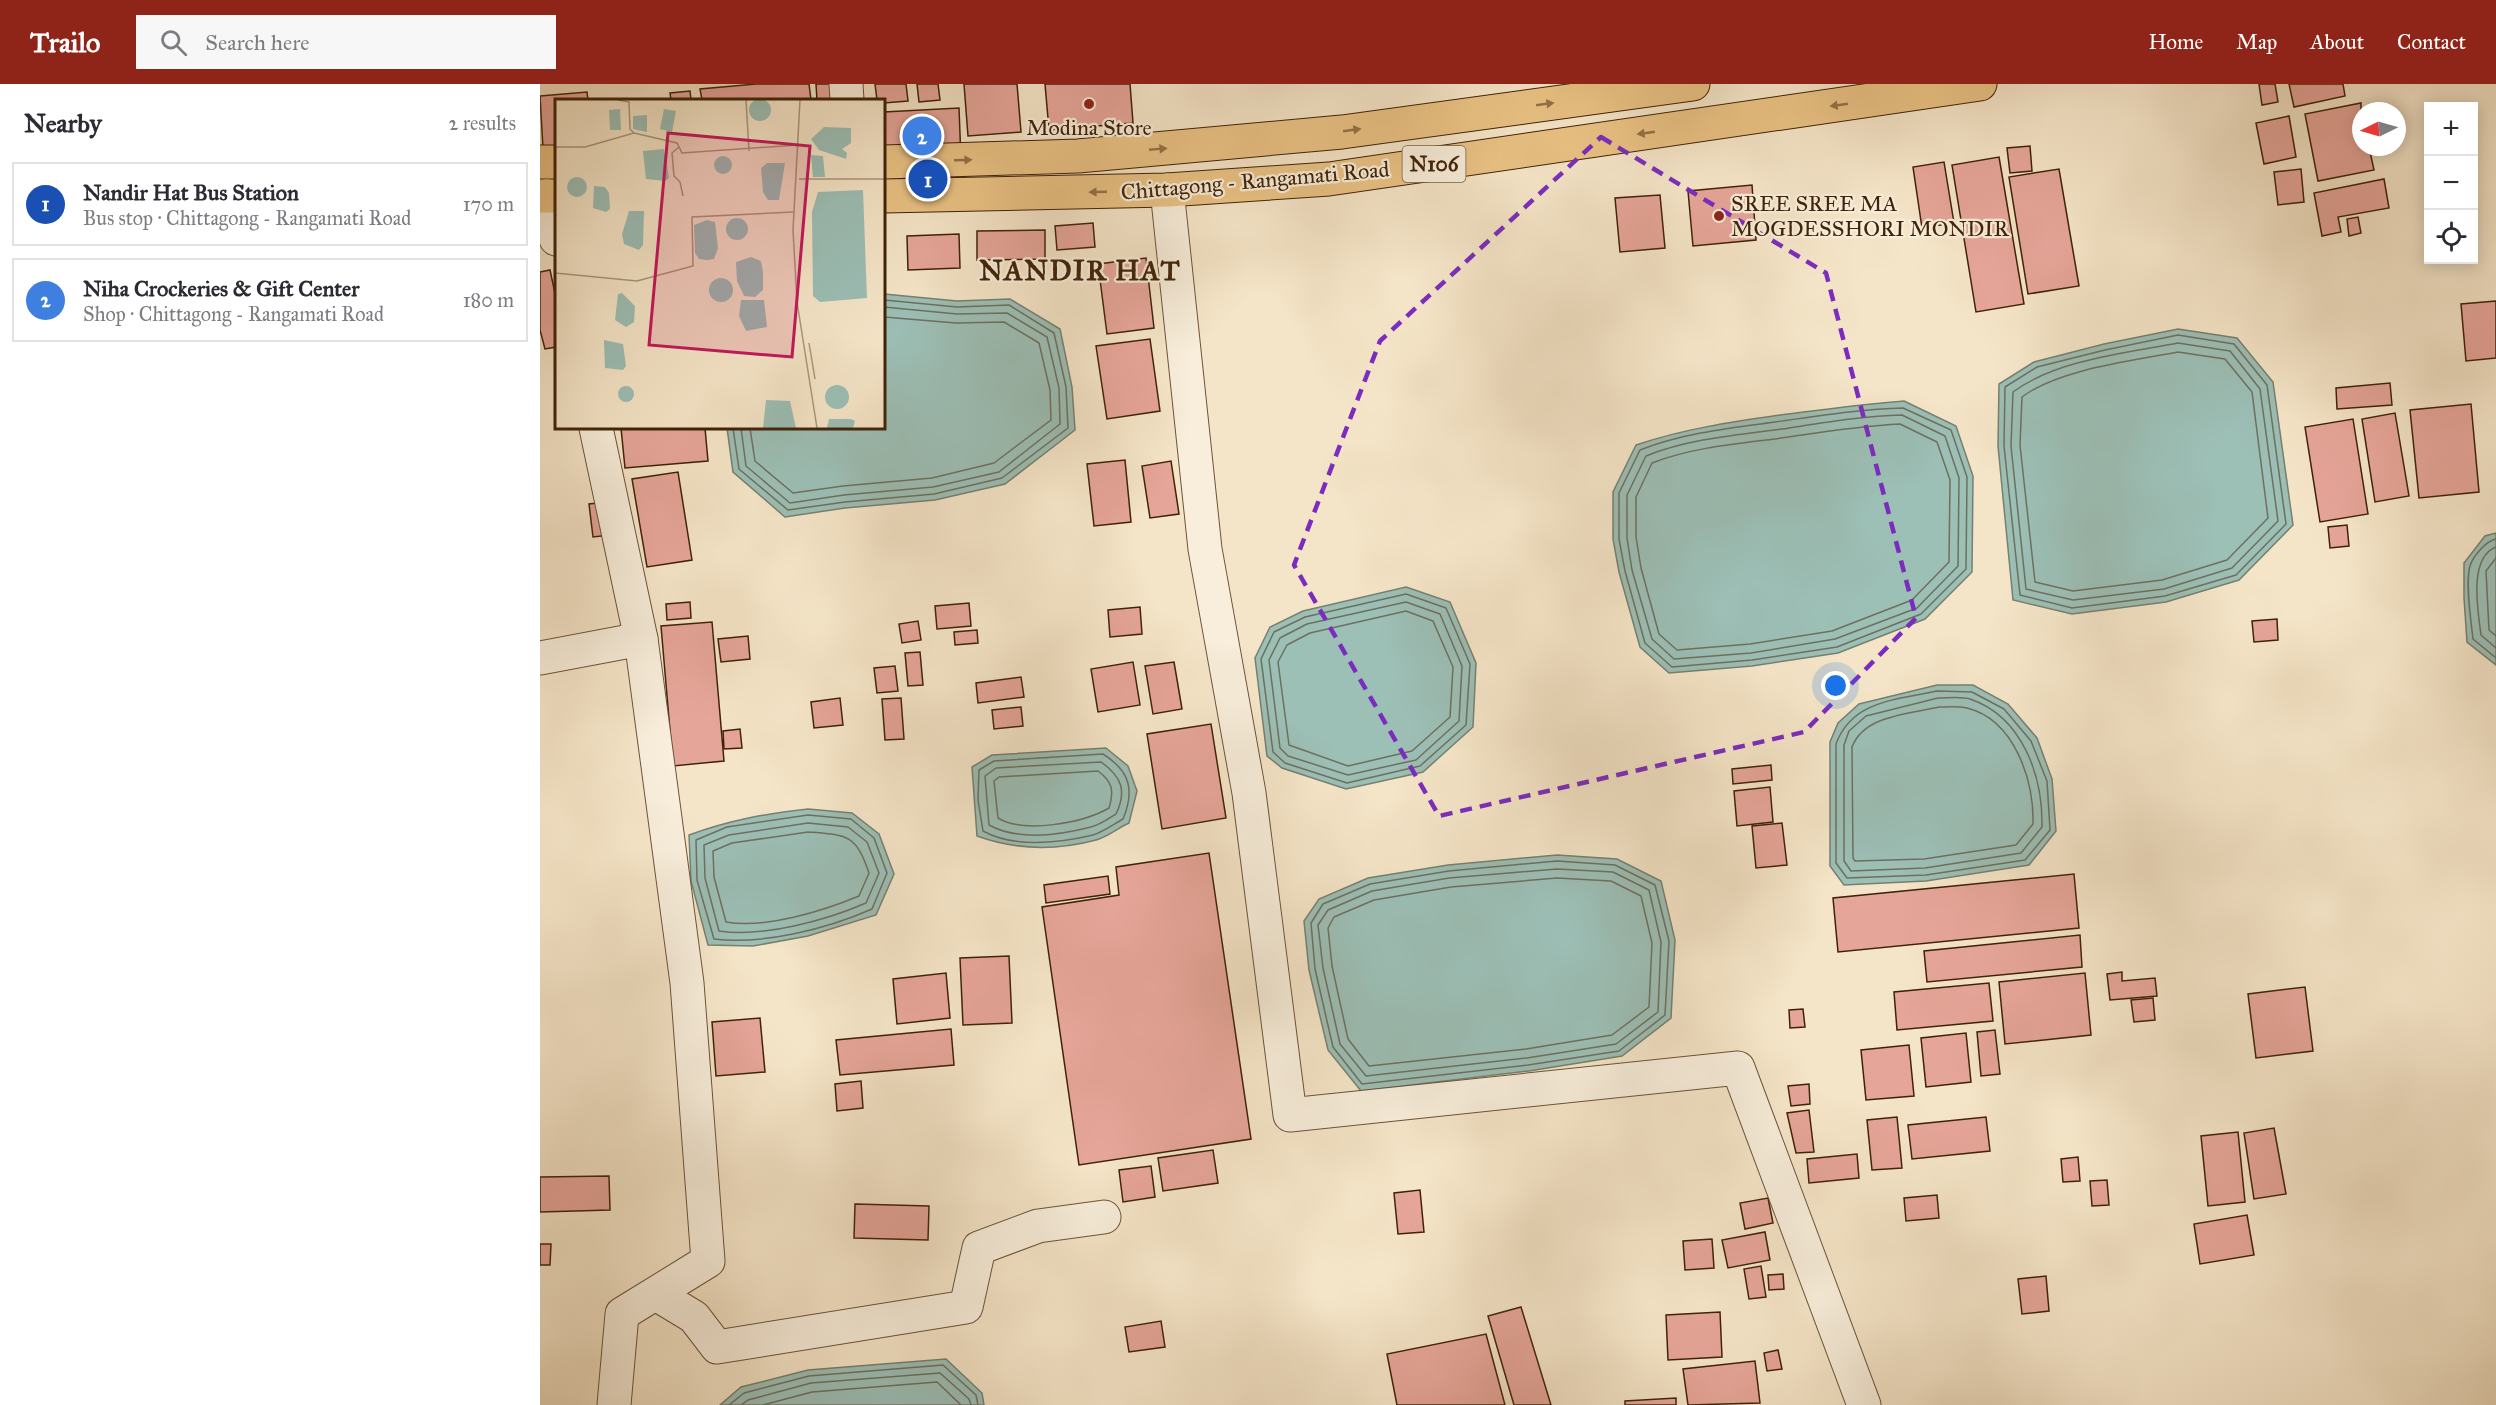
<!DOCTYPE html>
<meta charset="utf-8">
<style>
:root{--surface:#fff;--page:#f7f7f7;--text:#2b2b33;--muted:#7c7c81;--line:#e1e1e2;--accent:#8f2418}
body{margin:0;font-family:"IM FELL Great Primer",serif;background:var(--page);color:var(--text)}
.controls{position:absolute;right:18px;top:18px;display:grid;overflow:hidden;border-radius:0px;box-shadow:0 3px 15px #0003}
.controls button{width:54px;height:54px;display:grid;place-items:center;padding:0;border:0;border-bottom:2px solid var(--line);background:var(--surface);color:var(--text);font:30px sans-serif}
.compass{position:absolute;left:1812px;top:18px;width:54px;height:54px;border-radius:50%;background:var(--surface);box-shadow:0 3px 15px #0003;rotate:265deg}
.you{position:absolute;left:1296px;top:602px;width:21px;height:21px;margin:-15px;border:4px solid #fff;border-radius:50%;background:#1a73e8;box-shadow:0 0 0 9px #1a73e833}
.badge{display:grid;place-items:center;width:39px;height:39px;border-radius:50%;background:var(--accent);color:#fff;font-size:20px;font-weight:700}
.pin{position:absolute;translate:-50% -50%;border:3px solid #fff;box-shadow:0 2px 6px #0006}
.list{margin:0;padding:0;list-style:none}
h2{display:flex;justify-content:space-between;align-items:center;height:78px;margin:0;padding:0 24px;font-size:26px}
h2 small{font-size:20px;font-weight:400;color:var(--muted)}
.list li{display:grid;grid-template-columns:39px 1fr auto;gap:18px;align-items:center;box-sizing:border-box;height:84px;margin:0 12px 12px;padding:0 12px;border:2px solid var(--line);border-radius:0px}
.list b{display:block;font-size:22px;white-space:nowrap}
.list p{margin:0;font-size:20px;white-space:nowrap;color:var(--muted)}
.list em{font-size:20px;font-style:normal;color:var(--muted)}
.icon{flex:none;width:33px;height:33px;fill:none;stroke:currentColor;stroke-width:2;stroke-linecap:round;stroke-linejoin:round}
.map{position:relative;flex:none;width:1956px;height:1321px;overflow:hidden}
header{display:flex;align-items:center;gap:36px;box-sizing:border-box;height:84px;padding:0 30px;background:var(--accent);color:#fff}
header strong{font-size:28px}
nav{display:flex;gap:33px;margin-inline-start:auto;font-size:21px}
.search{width:420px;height:54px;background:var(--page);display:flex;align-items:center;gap:15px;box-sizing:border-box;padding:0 21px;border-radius:0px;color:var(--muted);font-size:22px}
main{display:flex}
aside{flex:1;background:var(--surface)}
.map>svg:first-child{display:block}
.water{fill:#9cbfb6;stroke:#778070;stroke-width:1.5}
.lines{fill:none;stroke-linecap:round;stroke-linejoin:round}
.shore{stroke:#6e705f;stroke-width:1.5}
.building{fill:#e6a599;stroke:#3f2208;stroke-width:1.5}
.street-casing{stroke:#6c5338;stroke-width:35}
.highway-casing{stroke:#3f2208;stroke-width:35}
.street{stroke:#f8eedb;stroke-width:33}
.highway{stroke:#eac284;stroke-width:33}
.oneway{fill:#947246}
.marked{fill:none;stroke:#7b2cbf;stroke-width:4.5;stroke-dasharray:12 8;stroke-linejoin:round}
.poi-dot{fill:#8f2418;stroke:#f8eedb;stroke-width:2}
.labels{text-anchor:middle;stroke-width:4.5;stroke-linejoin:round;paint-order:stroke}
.shield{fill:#f8eedb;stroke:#765f47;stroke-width:1.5}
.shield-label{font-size:21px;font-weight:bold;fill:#3f2208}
.poi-label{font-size:22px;fill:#3f2208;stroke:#f8eedb}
.street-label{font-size:22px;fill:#3f2208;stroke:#f8eedb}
.district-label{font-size:28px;font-weight:bold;letter-spacing:1.5px;fill:#3f2208;stroke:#f8eedb}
.inset-road{fill:none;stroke:#ac977b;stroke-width:1.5}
.view{fill:#c2185b;fill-opacity:0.15;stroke:#c2185b;stroke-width:3}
.inset-edge{fill:none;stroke:#3f2208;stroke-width:3}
</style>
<header>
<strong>Trailo</strong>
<div class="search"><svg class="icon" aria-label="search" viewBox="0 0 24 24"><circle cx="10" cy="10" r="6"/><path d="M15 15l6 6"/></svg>Search here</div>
<nav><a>Home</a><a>Map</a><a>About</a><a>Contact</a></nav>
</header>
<main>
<aside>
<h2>Nearby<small>2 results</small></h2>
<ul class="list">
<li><span class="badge" style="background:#1a4fb4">1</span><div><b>Nandir Hat Bus Station</b><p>Bus stop · Chittagong - Rangamati Road</p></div><em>170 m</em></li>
<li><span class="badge" style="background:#3f7fe0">2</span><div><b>Niha Crockeries &amp; Gift Center</b><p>Shop · Chittagong - Rangamati Road</p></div><em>180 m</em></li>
</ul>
</aside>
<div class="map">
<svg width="1956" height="1321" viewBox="0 0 1956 1321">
<rect width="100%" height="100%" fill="#f5e5c8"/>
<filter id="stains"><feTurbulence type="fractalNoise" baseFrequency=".00333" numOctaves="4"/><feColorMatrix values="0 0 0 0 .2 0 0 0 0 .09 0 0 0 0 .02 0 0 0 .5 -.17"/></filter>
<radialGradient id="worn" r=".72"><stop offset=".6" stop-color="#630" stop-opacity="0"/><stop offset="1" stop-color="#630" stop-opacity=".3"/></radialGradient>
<g class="water">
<polygon points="344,210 417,217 470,215 520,245 532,303 535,346 465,400 395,416 305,424 245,433 193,388 187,344 344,344"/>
<polygon points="1638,245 1697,254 1733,298 1753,441 1699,496 1626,518 1532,530 1473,516 1458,362 1459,300 1494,278 1564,260"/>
<path d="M1364 317 1416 342 1433 392 1432 488 1385 535 1298 569 1212 582 1129 589 1100 563 1079 488 1073 455V408L1096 361C1143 345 1191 338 1240 331 1282 326 1323 320 1364 317Z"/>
<polygon points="1956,449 1956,581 1927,558 1924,514 1924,479 1945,452"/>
<polygon points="866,503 910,518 936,579 933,643 883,688 806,705 742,684 727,672 715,574 730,543 763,527"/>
<polygon points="1397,601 1433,601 1468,620 1497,654 1512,695 1516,747 1489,781 1386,797 1304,801 1290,782 1290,658 1298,639 1319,620"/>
<path d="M566 664 588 682 597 707 589 739C578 744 567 753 556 756 515 767 476 766 437 752L432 683 452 671Z"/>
<path d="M268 725 312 729 339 750 354 790 336 831 268 852 213 862 168 861 151 797 149 751C190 736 224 730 268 725Z"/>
<polygon points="1017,771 1077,775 1121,797 1135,856 1131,934 1082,972 989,987 821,1007 788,966 769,886 764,837 779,815 828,794 908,781"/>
<polygon points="406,1275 442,1309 444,1321 180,1321 201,1303 268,1286"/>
</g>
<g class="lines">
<g class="shore">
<polygon points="1638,251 1694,260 1727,301 1746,440 1696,491 1625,512 1532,524 1480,511 1464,362 1465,303 1497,283 1565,266"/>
<path d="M1638 259 1690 267 1720 305 1738 437 1692 484 1624 505 1533 516 1486 505 1471 362 1473 308C1516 276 1586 269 1638 259Z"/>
<path d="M1638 268 1685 275 1712 308 1728 434 1687 476 1622 496 1533 507 1495 498 1480 361 1482 313C1519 285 1592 277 1638 268Z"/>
<path d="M1363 324 1411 346 1427 393 1426 485 1381 530 1297 563 1212 576 1132 583 1105 559 1085 487 1079 455V409L1100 366C1143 349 1190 344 1235 338 1278 332 1320 325 1363 324Z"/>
<path d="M1362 331 1405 352 1419 394 1418 482 1377 524 1295 555 1211 569 1134 575 1112 555 1092 486 1087 454V411L1106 372C1148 355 1196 351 1242 345 1282 339 1322 332 1362 331Z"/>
<path d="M1360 340 1397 358 1410 396 1409 478 1372 516 1292 547 1210 560 1137 566 1119 550 1101 484 1096 453V413L1112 379C1150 364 1194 360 1235 355 1276 349 1318 342 1360 340Z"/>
<polyline points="193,344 199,385 248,426 305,418 394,410 462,394 528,344 526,303 514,249 469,221 417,223 344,216"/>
<polyline points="201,344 206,382 250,419 304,411 393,403 459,388 520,340 519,304 507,253 467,229 417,230 344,223"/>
<polyline points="210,344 215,377 253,409 303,402 392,394 454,379 511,336 510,306 499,259 464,238 416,239 344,233"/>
<path d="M1956 455C1946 457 1933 472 1930 482 1925 498 1931 537 1933 555L1956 574"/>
<path d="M1956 463C1928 474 1938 527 1941 551L1956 564"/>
<polyline points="1956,474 1946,487 1949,546 1956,552"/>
<polygon points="866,510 906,524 930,580 926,641 880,682 807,699 745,679 733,668 721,575 734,548 765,533"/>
<polygon points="866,518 900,530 922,582 919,637 876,676 808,691 748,672 740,664 729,576 740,554 767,540"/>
<polygon points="866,527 893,537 913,583 910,633 872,667 808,682 749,661 738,578 747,561 770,549"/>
<path d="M1397 607 1432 608 1464 625 1491 657 1507 697 1510 746 1485 776 1386 791 1307 794 1296 779V660C1312 616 1357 616 1397 607Z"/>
<path d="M1398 614C1408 614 1421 612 1430 615 1483 633 1503 693 1502 743L1481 769 1385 784 1311 787 1304 777V661L1309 647 1326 632Z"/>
<path d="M1399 623C1407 623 1419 622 1427 624 1475 636 1494 697 1493 740L1476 761 1384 775 1315 777 1313 774 1312 663C1324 631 1370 630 1399 623Z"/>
<path d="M563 670C590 687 595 706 583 735 574 740 563 748 553 751 519 759 474 764 443 747L438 716 439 686 454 677Z"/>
<path d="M561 678C582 693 587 707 576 730 568 735 560 741 551 743 520 751 478 757 449 741L445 692 456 684Z"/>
<path d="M558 687C573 698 574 707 569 724 543 739 484 750 458 734L454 697 459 693Z"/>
<path d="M268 731 311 735 334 754 347 789 332 825C287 845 222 861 174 855L157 796 156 756 187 743Z"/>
<path d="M268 739 308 743 327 758 339 789 326 819C287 836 222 854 179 847L165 794 164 761 189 751Z"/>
<path d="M268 748C307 751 316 750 329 789L319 812C283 827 225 845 186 838L174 793 173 767 192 759Z"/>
<polygon points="1017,777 1075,781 1115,801 1129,857 1125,931 1079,967 988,981 822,1000 793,963 775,885 771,839 783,820 830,800 909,787"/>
<polygon points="1017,785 1073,788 1109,806 1121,858 1118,928 1076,960 987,974 826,992 800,960 783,884 778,841 788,826 832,807 909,794"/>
<polygon points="1017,794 1071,797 1101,812 1112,859 1109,923 1072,951 986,965 829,982 808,955 792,882 788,844 794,833 834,816 911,803"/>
<polyline points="189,1321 204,1309 269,1292 403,1281 436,1311 438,1321"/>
<polyline points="201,1321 208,1316 271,1299 400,1289 429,1315 431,1321"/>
<polyline points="223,1321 272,1308 397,1298 421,1321"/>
</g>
</g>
<g class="building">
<polygon points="216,0 269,0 271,16 162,16 160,5"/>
<polygon points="276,0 319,0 320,16 277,16"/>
<polygon points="335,0 366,0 368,17 344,19 344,16 337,16"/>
<polygon points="377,0 398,0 400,16 379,18"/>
<polygon points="424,0 477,0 481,48 428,52"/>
<polygon points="505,0 590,0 593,39 509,46"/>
<polygon points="1719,0 1735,0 1738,18 1722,21"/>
<polygon points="1749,0 1803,0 1805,12 1754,23"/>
<polygon points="150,7 151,16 131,16 130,9"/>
<polygon points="47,8 48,16 16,16 16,62 3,64 0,12"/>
<polygon points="1821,19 1821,63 1829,63 1834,86 1778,97 1765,30"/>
<polygon points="419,24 421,76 344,79 344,28"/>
<polygon points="1749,32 1756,73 1724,80 1716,39"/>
<polygon points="1490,62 1492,87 1470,89 1467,64"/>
<polygon points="1459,73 1484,220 1436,228 1412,81"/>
<polygon points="1404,78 1414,139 1382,144 1373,83"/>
<polygon points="1519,85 1539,202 1488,210 1469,93"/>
<polygon points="1761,85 1764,118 1738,121 1734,88"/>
<polygon points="1844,95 1849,124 1798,133 1801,148 1782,152 1774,109"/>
<polygon points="1212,101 1216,156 1153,162 1148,107"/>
<polygon points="1120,111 1125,164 1080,168 1075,114"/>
<polygon points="1818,133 1821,149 1809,152 1807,135"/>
<polygon points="553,139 555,163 517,166 515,142"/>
<polygon points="505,146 505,175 437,176 437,147"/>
<polygon points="419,150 420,184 368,186 367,152"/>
<polygon points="606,174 614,244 567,250 558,180"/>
<polygon points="10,186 16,214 16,263 5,265 0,246 0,188"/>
<polygon points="1956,217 1956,274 1926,277 1921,220"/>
<polygon points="610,255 620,327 567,335 556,262"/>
<polygon points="1850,299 1852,321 1797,325 1796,304"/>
<polygon points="1931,320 1939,408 1879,414 1870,326"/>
<polygon points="1855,329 1869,412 1835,418 1822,335"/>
<polygon points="1813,335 1828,430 1780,438 1765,343"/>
<polygon points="81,344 165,344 168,377 85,384"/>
<polygon points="585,376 591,438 554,442 547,380"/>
<polygon points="631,377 639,430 610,434 602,382"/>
<polygon points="138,388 152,476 107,483 92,395"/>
<polygon points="67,418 70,451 53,453 49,420"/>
<polygon points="1807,441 1809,462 1790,464 1788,443"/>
<polygon points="150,518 151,534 127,536 126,520"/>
<polygon points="429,519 431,542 397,545 395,522"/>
<polygon points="600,523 602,550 570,553 568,526"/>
<polygon points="1737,535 1738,556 1714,558 1712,537"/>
<polygon points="378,537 381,556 362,559 359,540"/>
<polygon points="172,538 184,677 133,682 121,542"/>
<polygon points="437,546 438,559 415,561 414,548"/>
<polygon points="208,552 210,575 181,578 178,555"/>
<polygon points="380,568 383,601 368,602 365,569"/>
<polygon points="593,578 600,621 558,628 551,585"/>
<polygon points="634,578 642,625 613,630 605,582"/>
<polygon points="355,582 358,607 337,609 334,584"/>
<polygon points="481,593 484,613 438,619 436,599"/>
<polygon points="300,614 303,641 274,644 271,618"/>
<polygon points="361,614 364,655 345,656 342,615"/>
<polygon points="481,623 483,642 454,645 452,626"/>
<polygon points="671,640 686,734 622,745 607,650"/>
<polygon points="200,645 202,664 184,665 183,647"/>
<polygon points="1231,681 1232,696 1193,700 1192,685"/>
<polygon points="1230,703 1233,738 1197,742 1194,707"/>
<polygon points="1242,739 1247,781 1216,784 1212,742"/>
<polygon points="669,769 711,1055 539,1081 502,823 579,811 576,783"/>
<polygon points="1534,790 1539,844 1298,868 1293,814"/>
<polygon points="568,792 570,810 506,819 504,801"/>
<polygon points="1540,851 1542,883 1387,898 1384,867"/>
<polygon points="469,872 472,939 423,941 420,874"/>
<polygon points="1582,888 1582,897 1615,894 1617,912 1570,916 1567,890"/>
<polygon points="406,889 410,934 357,940 353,895"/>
<polygon points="1545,889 1551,951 1465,960 1459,898"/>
<polygon points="1449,899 1453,937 1357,946 1354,908"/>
<polygon points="1765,903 1773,967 1716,974 1708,910"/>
<polygon points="1613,914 1615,936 1594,938 1591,916"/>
<polygon points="1263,925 1265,943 1250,944 1249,926"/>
<polygon points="220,934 225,988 176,992 172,938"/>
<polygon points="411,945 414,981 300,991 296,956"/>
<polygon points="1455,946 1460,990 1441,992 1437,948"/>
<polygon points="1426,949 1431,998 1386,1003 1381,954"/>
<polygon points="1369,961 1374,1012 1326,1016 1321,966"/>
<polygon points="321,997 323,1024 297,1027 295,1000"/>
<polygon points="1269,1000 1270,1020 1251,1022 1248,1002"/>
<polygon points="1269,1026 1274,1068 1256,1069 1247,1029"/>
<polygon points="1357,1033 1362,1084 1332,1086 1327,1036"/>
<polygon points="1446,1033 1450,1067 1372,1075 1368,1041"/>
<polygon points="1734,1044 1746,1110 1714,1115 1704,1049"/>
<polygon points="1698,1048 1705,1118 1668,1122 1661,1052"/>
<polygon points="673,1066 678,1099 623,1107 618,1074"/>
<polygon points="1317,1070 1319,1094 1269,1099 1267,1075"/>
<polygon points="1538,1073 1540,1097 1523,1098 1521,1075"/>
<polygon points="611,1082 615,1113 583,1118 579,1086"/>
<polygon points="69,1092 70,1126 0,1128 0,1093"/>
<polygon points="1567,1096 1569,1121 1552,1122 1550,1097"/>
<polygon points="880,1106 884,1148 858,1150 854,1109"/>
<polygon points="1397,1111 1399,1134 1366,1137 1364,1114"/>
<polygon points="1228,1114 1233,1139 1205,1145 1200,1119"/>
<polygon points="315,1120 389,1122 388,1156 314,1154"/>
<polygon points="1707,1131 1714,1171 1660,1180 1654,1140"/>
<polygon points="1225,1148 1230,1176 1188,1184 1182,1156"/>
<polygon points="1172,1155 1174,1184 1145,1186 1143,1157"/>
<polygon points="0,1160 11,1160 10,1181 0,1181"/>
<polygon points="1221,1182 1226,1213 1209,1215 1204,1185"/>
<polygon points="1243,1190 1244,1205 1229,1206 1228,1191"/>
<polygon points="1506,1192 1509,1227 1482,1230 1478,1195"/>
<polygon points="981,1223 1011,1321 974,1321 948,1232"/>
<polygon points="1180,1228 1182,1273 1128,1276 1126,1231"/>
<polygon points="621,1237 625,1263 589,1268 585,1243"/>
<polygon points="946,1250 965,1321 857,1321 847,1270"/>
<polygon points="1238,1266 1242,1285 1227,1287 1224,1269"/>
<polygon points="1215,1277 1220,1319 1148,1321 1143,1285"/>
<polygon points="1136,1314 1136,1321 1085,1321 1085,1317"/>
</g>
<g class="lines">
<g class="street-casing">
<g id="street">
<polyline points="306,0 307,16"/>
<polyline points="627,106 665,465 709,709 750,1031 1198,984 1324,1321"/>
<polyline points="7,112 16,155"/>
<polyline points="56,344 101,555 147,899 168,1177 82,1230 74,1321"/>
<polyline points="0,574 101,555"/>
<polyline points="116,1210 154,1233 177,1263 426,1223 439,1164 498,1142 564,1133"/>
</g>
</g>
<g class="highway-casing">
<g id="highway">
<polyline points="0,78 16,78"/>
<polyline points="344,78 538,72 802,48 1153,0"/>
<polyline points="0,112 16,112"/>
<polyline points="344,112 627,106 789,95 1440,0"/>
</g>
</g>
<use href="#street" class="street"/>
<use href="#highway" class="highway"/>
</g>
<defs><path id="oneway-solid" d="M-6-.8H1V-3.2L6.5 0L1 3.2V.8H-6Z" transform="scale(1.5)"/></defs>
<g class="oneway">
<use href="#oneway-solid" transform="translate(1005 20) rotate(-8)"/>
<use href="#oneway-solid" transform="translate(1299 21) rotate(172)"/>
<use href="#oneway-solid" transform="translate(812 46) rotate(-8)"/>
<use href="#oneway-solid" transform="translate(1106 49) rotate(172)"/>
<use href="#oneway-solid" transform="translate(618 65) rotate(-5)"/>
<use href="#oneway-solid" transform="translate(423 76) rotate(-2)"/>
<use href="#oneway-solid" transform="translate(558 108) rotate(178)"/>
</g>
<path class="marked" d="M1061 53 1286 189 1376 534 1264 648 899 732 754 481 840 257Z"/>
<g class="poi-dot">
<circle cx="549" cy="20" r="6"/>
<circle cx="1179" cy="132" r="6"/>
</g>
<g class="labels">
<rect class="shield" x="862.5" y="62" width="63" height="36" rx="4.5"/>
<g class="shield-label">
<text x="894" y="87">N106</text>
</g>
<g class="poi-label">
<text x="549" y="51">Modina Store</text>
<text x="1191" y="127" text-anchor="start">SREE SREE MA<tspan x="1191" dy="25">MOGDESSHORI MONDIR</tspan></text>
</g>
<g class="street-label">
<text transform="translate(715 96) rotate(-5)" y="8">Chittagong - Rangamati Road</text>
</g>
<g class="district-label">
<text x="540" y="196">NANDIR HAT</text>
</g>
</g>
<g transform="translate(15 15)">
<rect width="330" height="330" fill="#f5e5c8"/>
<path d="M194 11a11 11 0 1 1 22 0a11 11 0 1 1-22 0ZM65 10 66 31H55L54 11ZM109 10 121 12 117 33 105 30ZM92 16V33L78 30V17ZM269 28 296 29V44L287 50 292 54 291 60 264 51 256 40ZM109 50 114 79 110 82 91 80 88 52ZM256 56 268 57 270 78H258ZM159 66a9 9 0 1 1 18 0a9 9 0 1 1-18 0ZM212 64H230L224 101H213L208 93 206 69ZM12 88a10 10 0 1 1 20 0a10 10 0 1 1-20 0ZM39 87 50 88 54 94 55 110 51 113 38 109ZM308 91 312 199 265 203 258 197 257 113 263 93ZM74 112H89L88 146 84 151 69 145 67 135ZM171 130a11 11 0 1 1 22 0a11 11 0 1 1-22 0ZM152 121 160 123 163 149 159 160 152 161 144 160 140 154 139 126ZM196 158 206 162 208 173V191L200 198 189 197 182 182 181 163ZM154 191a12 12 0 1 1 24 0a12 12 0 1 1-24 0ZM67 194 80 207 79 223 71 228 60 221 63 195ZM186 201H209L212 228 191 232 184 217ZM49 241 68 245 71 267 68 271 50 269ZM270 298a12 12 0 1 1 24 0a12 12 0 1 1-24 0ZM63 295a8 8 0 1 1 16 0a8 8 0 1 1-16 0ZM211 301 235 302 241 329H208ZM274 320H296L300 322 298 329H272Z" fill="#9cbfb6"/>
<path class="inset-road" d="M63 1 74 3 75 30 79 34M191 1 194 52M245 1 238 131 242 203 262 329M0 48H30L79 34 122 44 127 54 243 46M124 48 117 54 119 77 125 83 128 97M244 80H330M0 174 82 182 138 167 137 118 238 113M254 244 260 280"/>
<path class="view" d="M113 34 255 47 237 258 94 246Z"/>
<rect width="330" height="330" class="inset-edge"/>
</g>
<rect width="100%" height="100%" filter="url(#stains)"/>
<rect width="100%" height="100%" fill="url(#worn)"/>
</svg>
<div class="controls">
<button>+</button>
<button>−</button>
<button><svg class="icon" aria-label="locate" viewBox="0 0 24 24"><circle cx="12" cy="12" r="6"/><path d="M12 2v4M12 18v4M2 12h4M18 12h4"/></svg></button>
</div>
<svg class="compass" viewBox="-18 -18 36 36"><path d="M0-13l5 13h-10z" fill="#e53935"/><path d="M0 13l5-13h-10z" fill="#7c7c81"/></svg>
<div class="you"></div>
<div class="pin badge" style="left:388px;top:95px;background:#1a4fb4">1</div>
<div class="pin badge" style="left:382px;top:52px;background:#3f7fe0">2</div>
</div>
</main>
